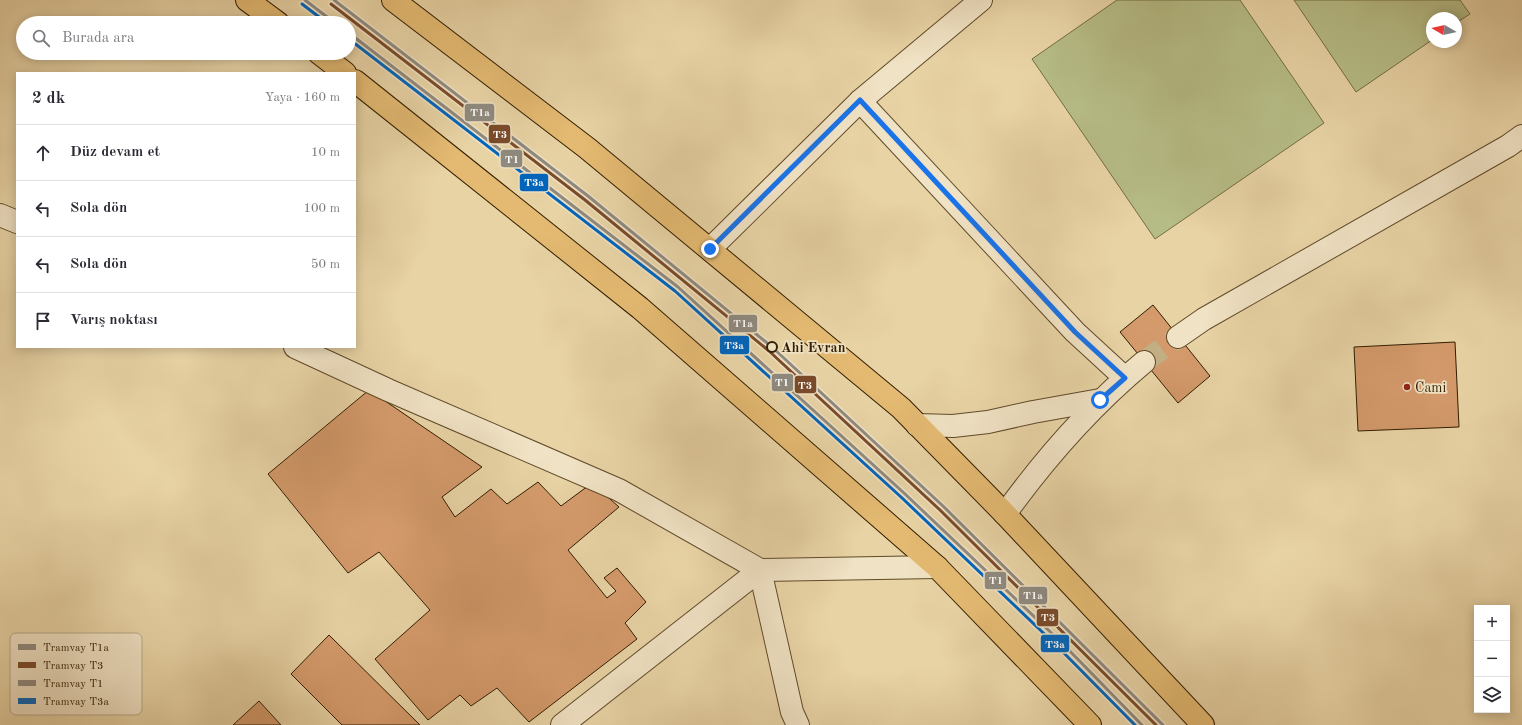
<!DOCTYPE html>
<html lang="tr">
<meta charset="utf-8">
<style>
:root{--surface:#fff;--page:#f2f2f3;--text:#2b2b33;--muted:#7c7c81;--line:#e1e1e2}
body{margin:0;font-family:"Old Standard TT",serif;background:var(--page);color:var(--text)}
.controls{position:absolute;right:12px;bottom:12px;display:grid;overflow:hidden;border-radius:0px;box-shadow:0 2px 10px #0003}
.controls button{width:36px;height:36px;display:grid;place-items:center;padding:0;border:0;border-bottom:1px solid var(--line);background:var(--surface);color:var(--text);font:20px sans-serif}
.compass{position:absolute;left:1426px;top:12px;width:36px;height:36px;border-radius:50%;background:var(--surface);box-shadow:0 2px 10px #0003;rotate:279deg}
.stop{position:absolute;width:12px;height:12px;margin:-9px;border:3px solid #1a73e8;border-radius:50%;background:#fff}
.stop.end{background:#1a73e8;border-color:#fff;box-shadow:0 1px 4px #0008}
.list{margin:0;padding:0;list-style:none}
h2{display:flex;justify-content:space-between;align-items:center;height:52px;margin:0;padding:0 16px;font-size:17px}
h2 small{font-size:13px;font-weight:400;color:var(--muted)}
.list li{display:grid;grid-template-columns:26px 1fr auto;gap:12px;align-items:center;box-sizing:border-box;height:56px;padding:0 16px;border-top:1px solid var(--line)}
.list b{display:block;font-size:15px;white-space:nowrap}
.list em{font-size:13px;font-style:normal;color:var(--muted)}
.icon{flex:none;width:22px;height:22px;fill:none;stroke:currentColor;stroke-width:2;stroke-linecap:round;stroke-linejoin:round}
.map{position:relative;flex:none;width:1522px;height:725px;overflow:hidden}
.search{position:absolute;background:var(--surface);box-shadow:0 2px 10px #0003;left:16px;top:16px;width:340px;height:44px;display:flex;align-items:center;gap:10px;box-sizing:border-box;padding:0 14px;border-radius:22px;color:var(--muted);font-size:15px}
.panel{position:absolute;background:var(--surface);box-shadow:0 2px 10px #0003;left:16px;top:72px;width:340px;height:276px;border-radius:0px}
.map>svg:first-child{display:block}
.green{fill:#b6bc86;stroke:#746c43}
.building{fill:#d49a6b;stroke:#311d00}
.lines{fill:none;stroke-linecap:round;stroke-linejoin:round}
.minor-tunnel{stroke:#c3af84;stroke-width:22;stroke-dasharray:22 11;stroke-linecap:butt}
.minor-casing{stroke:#5f4a29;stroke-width:24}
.highway-casing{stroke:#311d00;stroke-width:24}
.minor{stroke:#f0e2c4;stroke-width:22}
.highway{stroke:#e4ba72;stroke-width:22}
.tram-1-casing{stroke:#f0e2c4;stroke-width:6}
.tram-2-casing{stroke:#f0e2c4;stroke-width:6}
.tram-3-casing{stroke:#f0e2c4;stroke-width:6}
.tram-4-casing{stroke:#f0e2c4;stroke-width:6}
.tram-1{stroke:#8f8a80;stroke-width:3}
.tram-2{stroke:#7a4b2a;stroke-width:3}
.tram-3{stroke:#8f8a80;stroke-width:3}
.tram-4{stroke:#0065bd;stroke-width:3}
.route{stroke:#1a73e8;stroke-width:5}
.stop-dot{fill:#f0e2c4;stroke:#311d00;stroke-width:2}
.poi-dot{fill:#8f2418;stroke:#f0e2c4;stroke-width:1.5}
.labels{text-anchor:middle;stroke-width:3.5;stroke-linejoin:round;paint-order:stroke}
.stop-label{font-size:14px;font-weight:bold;fill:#311d00;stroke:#f0e2c4;text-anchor:start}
.poi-label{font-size:14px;fill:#311d00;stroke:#f0e2c4;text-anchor:start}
.key{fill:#f0e2c4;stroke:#b7a789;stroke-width:1}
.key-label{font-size:11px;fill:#311d00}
.line-badge{stroke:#f0e2c4;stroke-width:1.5}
.badge-label{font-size:11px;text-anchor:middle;font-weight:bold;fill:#fff}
</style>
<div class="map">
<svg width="1522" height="725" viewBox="0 0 1522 725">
<rect width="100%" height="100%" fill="#e8d3a5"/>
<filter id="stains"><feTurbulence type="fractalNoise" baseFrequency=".005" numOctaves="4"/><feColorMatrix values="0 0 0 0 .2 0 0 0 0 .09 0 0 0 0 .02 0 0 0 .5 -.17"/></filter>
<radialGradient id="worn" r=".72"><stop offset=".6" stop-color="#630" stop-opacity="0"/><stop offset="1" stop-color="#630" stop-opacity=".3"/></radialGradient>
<g class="green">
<polygon points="1117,0 1240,0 1324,123 1155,239 1032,59"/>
<polygon points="1294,0 1460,0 1470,14 1456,23 1456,18 1432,18 1432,40 1356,92"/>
</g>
<g class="building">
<polygon points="1153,305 1210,376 1178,403 1120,332"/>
<polygon points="1455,342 1459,427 1358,431 1354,347"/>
<polygon points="369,390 482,467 442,497 455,517 491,489 507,504 538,482 561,506 592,483 619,507 568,550 607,598 616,591 604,578 617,568 646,602 625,623 637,639 529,722 497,688 471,706 460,695 428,720 375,659 430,610 379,552 348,573 268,474"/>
<polygon points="329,635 420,725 342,725 291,674"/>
<polygon points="259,701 281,725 233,725"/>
</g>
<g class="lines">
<polyline class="minor-tunnel" points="1144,362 1178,337"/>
<g class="minor-casing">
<g id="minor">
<polyline points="860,101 1075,332 1125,378"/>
<polyline points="0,215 17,222"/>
<polyline points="710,249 860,101 981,0"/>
<polyline points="1178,337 1204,319 1508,146 1522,136"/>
<polyline points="295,347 388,390 619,490 760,570 937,567"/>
<polyline points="917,425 953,426 988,422 1033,412 1100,400"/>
<path d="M1005 514C1046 457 1090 407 1144 362"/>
<polyline points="760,570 792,712 798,725"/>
<polyline points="562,725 760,570"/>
</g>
</g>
<g class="highway-casing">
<g id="highway">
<polyline points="247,0 278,23"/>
<polyline points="393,0 587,148 901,408 1005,514 1203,725"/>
<polyline points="319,53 345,73"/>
<polyline points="355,81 640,308 937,567 1090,725"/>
</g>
</g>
<use href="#minor" class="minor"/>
<use href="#highway" class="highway"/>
<g class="tram-1-casing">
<polyline id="tram-1" points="334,0 588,196 772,347 943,506 1163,725"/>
</g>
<g class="tram-2-casing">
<polyline id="tram-2" points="331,4 585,200 769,351 940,510 1156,725"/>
</g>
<g class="tram-3-casing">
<g id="tram-3">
<polyline points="305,0 335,23"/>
<polyline points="349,33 678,287 904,493 1062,643 1142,725"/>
</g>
</g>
<g class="tram-4-casing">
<g id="tram-4">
<polyline points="302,4 327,23"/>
<polyline points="349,39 675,291 901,497 1058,647 1135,725"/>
</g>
</g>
<use href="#tram-1" class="tram-1"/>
<use href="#tram-2" class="tram-2"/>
<use href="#tram-3" class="tram-3"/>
<use href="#tram-4" class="tram-4"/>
</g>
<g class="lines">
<polyline class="route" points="710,249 860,100 1075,332 1125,378 1100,400"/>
</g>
<circle class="stop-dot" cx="772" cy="347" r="5"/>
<circle class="poi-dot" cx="1407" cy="387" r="4"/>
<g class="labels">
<g class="stop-label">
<text x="781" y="352">Ahi Evran</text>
</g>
<g class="poi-label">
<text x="1415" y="392">Cami</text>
</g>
</g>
<rect x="10" y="633" width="132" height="82" rx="6" class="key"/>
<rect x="18" y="644" width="18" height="6" fill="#8f8a80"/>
<rect x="18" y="662" width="18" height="6" fill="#7a4b2a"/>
<rect x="18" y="680" width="18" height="6" fill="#8f8a80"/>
<rect x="18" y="698" width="18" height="6" fill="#0065bd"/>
<g class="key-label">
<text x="43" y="651">Tramvay T1a</text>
<text x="43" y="669">Tramvay T3</text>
<text x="43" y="687">Tramvay T1</text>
<text x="43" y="705">Tramvay T3a</text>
</g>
<g class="line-badge">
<rect x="464" y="103" width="31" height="19" rx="4" fill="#8f8a80"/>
<rect x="488" y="124" width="23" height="20" rx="4" fill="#7a4b2a"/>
<rect x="500" y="149" width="23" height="19" rx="4" fill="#8f8a80"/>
<rect x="519" y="173" width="30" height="19" rx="4" fill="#0065bd"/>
<rect x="728" y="314" width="30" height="19" rx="4" fill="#8f8a80"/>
<rect x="719" y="335" width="31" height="20" rx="4" fill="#0065bd"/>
<rect x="771" y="373" width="23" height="19" rx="4" fill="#8f8a80"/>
<rect x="794" y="375" width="23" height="19" rx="4" fill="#7a4b2a"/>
<rect x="984" y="571" width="23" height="19" rx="4" fill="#8f8a80"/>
<rect x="1018" y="586" width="30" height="19" rx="4" fill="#8f8a80"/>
<rect x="1036" y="608" width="23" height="19" rx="4" fill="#7a4b2a"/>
<rect x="1040" y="634" width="30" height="19" rx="4" fill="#0065bd"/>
</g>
<g class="badge-label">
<text x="480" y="116">T1a</text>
<text x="500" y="138">T3</text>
<text x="512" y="163">T1</text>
<text x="534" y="186">T3a</text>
<text x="743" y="327">T1a</text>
<text x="734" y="349">T3a</text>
<text x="782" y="386">T1</text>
<text x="805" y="389">T3</text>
<text x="996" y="584">T1</text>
<text x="1033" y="599">T1a</text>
<text x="1048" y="621">T3</text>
<text x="1055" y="648">T3a</text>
</g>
<rect width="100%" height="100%" filter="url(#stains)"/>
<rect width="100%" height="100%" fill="url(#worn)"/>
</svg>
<div class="controls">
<button>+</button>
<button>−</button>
<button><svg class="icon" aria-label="layers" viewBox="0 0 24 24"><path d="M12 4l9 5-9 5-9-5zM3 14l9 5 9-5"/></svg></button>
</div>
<svg class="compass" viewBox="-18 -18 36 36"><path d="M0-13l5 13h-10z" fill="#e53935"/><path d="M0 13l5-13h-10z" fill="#7c7c81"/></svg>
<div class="stop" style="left:1100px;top:400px"></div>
<div class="stop end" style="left:710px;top:249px"></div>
<div class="search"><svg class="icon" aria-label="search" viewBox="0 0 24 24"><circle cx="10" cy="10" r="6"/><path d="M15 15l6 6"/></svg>Burada ara</div>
<section class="panel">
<h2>2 dk<small>Yaya · 160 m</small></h2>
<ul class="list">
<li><svg class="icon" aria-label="ahead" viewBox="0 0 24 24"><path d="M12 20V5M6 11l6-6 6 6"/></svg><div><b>Düz devam et</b></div><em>10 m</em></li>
<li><svg class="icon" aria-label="left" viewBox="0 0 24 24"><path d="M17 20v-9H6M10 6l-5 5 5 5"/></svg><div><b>Sola dön</b></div><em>100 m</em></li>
<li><svg class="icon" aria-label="left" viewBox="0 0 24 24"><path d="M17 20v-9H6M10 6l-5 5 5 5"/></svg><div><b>Sola dön</b></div><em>50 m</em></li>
<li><svg class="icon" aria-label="arrive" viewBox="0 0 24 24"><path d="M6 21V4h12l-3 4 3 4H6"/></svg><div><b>Varış noktası</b></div></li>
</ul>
</section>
</div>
